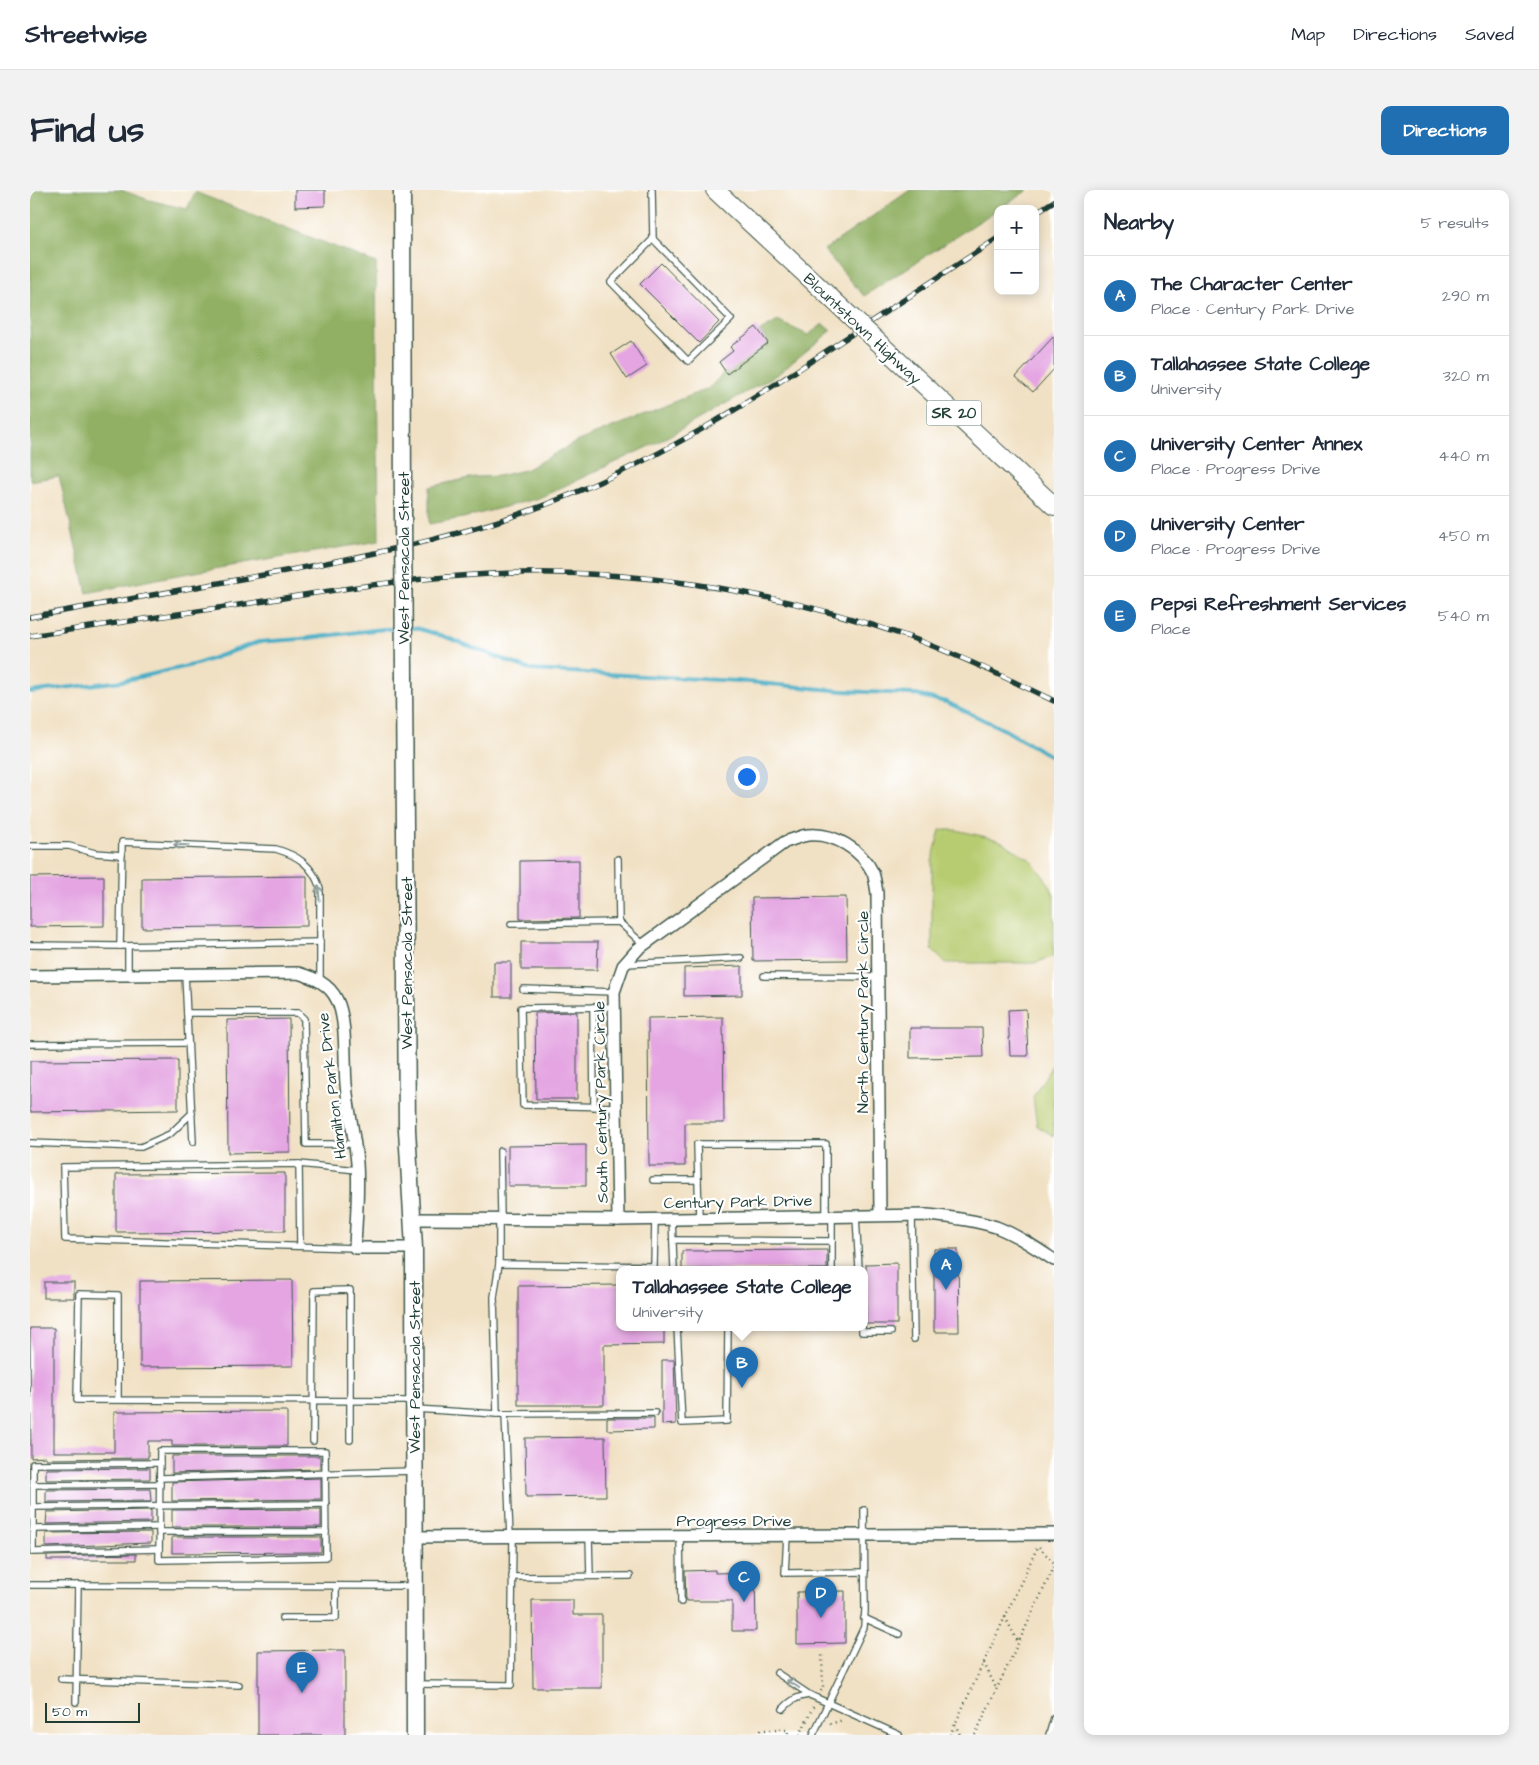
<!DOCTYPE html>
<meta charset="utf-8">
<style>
:root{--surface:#fff;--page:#f2f2f3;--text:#1f2937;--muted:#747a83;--line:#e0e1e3;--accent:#1f6fb2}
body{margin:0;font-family:"Architects Daughter",sans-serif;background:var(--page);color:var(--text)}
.controls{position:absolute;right:15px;top:15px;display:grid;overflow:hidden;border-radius:10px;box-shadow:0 2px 12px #0003}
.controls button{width:45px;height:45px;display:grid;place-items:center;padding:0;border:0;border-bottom:1px solid var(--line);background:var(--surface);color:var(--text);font:25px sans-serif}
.scale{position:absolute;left:15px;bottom:12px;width:95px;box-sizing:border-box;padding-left:5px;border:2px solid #1f3d34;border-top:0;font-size:14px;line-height:18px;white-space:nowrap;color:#1f3d34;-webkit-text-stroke:4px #fff;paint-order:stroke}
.you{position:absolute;left:716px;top:586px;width:18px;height:18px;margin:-12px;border:4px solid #fff;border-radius:50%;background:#1a73e8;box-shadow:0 0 0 8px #1a73e833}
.badge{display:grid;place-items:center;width:32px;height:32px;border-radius:50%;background:var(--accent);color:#fff;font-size:16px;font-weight:700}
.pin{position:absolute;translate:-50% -41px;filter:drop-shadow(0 1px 2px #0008)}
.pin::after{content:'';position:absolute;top:26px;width:18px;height:15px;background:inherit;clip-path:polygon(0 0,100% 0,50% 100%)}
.popup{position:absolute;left:586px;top:1076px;width:252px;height:65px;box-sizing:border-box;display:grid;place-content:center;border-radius:10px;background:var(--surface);filter:drop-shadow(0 1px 4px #0005);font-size:16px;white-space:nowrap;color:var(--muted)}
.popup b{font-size:19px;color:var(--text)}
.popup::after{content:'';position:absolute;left:50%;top:100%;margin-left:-10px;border:10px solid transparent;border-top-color:var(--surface)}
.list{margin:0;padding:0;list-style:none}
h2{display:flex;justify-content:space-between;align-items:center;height:65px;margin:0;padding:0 20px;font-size:21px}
h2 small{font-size:16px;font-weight:400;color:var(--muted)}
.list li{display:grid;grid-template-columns:32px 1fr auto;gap:15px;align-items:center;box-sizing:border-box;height:80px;padding:0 20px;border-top:1px solid var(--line)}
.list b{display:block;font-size:19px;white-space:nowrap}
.list p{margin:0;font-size:16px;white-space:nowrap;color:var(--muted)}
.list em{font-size:16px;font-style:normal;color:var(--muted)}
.map{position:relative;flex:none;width:1024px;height:1545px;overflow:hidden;border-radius:10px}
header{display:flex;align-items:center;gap:30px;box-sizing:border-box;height:70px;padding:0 25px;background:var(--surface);border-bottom:1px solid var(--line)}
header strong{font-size:24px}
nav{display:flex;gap:28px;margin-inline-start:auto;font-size:18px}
.intro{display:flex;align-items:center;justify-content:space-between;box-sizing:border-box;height:120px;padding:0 30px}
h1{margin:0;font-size:35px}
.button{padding:12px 22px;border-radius:10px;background:var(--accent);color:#fff;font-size:18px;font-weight:700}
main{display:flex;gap:30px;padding:0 30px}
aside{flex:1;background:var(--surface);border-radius:10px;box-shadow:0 2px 12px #0003}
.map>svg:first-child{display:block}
.green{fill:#b7cc71;stroke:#6b8452}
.forest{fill:#91b063;stroke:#58764c}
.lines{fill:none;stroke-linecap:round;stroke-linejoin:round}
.stream{stroke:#46adc5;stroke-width:4}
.building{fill:#e4a5e2}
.lane-casing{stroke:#3e564a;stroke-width:8}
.street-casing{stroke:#3e564a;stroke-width:14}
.secondary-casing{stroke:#3e564a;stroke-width:19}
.primary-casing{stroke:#3e564a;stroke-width:20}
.path{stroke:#3e564a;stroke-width:2.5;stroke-dasharray:1 4;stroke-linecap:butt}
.lane{stroke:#fff;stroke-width:5.5}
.street{stroke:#fff;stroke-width:11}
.secondary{stroke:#fff;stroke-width:16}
.primary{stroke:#fff;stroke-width:18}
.rail-casing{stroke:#1f3d34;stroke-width:5.5}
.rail{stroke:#fff;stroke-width:4;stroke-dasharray:11;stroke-linecap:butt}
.secondary-bridge-casing{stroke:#3e564a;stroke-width:19;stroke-linecap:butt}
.primary-bridge-casing{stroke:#3e564a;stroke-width:20;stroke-linecap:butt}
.secondary-bridge{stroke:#fff;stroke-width:16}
.primary-bridge{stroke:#fff;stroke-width:18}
.oneway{stroke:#8f9e9a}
.labels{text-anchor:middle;stroke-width:4.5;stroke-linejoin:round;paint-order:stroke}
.shield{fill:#fff;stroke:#627771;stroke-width:1}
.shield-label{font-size:15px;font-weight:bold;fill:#1f3d34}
.street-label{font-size:16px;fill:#1f3d34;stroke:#fff}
</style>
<header>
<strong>Streetwise</strong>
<nav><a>Map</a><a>Directions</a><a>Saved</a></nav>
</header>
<div class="intro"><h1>Find us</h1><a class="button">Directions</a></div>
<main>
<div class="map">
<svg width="1024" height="1545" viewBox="0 0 1024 1545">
<rect width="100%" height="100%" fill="#fff"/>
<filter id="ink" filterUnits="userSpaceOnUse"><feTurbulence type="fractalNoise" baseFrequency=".02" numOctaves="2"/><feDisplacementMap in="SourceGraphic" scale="10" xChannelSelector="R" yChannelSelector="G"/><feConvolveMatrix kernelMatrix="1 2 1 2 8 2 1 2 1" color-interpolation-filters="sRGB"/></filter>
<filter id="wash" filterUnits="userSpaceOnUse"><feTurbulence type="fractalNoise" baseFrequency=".0096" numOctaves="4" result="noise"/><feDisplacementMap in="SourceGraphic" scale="20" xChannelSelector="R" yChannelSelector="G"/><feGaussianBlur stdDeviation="1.12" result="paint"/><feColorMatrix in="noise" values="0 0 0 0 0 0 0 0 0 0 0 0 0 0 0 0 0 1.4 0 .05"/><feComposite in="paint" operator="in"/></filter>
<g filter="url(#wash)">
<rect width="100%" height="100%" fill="#f1e1c4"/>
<g class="green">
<polygon points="910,640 926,640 969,650 1001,670 1019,694 1024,705 1024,766 1005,773 916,773 902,760 902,672"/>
<polygon points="1024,872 1024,946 1007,936 1003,907"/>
</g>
<g class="forest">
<polygon points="0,0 91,0 119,10 157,19 165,2 346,73 349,351 142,386 57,403 29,286 0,291"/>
<polygon points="880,0 998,0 834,106 794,60"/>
<polygon points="748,131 778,145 793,134 801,141 748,184 630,251 509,308 433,328 399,334 399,297 444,287 468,286 495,280 548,251 679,198 710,166 725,144"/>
</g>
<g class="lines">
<g class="stream">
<polyline points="377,438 386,438 413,446 501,480 708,491 813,501 882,504 916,512 975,540 1024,568"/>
<polyline points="0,502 92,491 167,474 228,452 271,449 344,440 370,438"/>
</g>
</g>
<g id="blocks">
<g class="building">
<polygon points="265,0 295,0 295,16 265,17"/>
<polygon points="631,73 689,132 669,153 610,94"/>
<polygon points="726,137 738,153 697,184 689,172 703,161 700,157"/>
<polygon points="1024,146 1024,179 1003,202 986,187"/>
<polygon points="601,151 617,176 597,189 581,164"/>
<polygon points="549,670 549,728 490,729 490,671"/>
<polygon points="74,686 74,736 0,737 0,687"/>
<polygon points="277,686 277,736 112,738 112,688"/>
<polygon points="816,707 817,770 723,771 722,708"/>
<polygon points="491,752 568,752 567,780 491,780"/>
<rect x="464" y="772" width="17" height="35"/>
<polygon points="712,776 712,805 654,806 654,778"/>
<polygon points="996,819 998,866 980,866 978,820"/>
<polygon points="547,822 547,909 506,909 505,823"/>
<polygon points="693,827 694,933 655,933 655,976 619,976 618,828"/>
<polygon points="259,829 260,962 198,963 197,830"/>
<polygon points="880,838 952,838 953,867 880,868"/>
<polygon points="148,870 148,920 0,922 0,871"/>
<polygon points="556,955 556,996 478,996 478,956"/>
<polygon points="255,983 255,1041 86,1042 86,984"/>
<polygon points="904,1059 928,1059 929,1142 904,1142"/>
<polygon points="797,1060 797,1079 652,1079 652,1061"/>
<polygon points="867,1073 867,1134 836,1134 836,1074"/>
<polygon points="262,1090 263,1176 110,1177 110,1091"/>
<rect x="14" y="1092" width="30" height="16"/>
<polygon points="590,1095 590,1137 634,1137 634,1154 574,1155 574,1215 488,1215 488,1096"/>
<polygon points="0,1138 24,1138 24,1262 84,1262 84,1222 257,1221 257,1256 142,1256 142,1251 118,1251 118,1268 16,1269 16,1267 1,1268"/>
<polygon points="632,1170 644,1170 646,1234 632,1235"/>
<polygon points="577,1228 624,1228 624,1239 577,1240"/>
<polygon points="575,1247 576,1306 496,1307 495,1248"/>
<polygon points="142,1266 290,1266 290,1279 142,1283"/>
<polygon points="120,1278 120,1289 16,1290 16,1279"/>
<polygon points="291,1288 291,1309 142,1311 142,1292"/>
<polygon points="120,1299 121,1311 16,1312 16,1300"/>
<polygon points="291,1319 291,1337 142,1337 142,1320"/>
<polygon points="121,1320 121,1332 16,1334 17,1322"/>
<polygon points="121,1342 121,1353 16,1357 16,1343"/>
<polygon points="142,1347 291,1347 291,1362 142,1363"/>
<polygon points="106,1364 106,1370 17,1370 17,1366"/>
<polygon points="685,1380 685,1383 725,1382 726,1441 702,1441 702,1411 656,1411 655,1381"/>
<polygon points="815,1401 815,1453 767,1454 767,1402"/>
<polygon points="502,1410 543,1410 543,1425 572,1425 572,1498 503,1498"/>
<polygon points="315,1460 315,1545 228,1545 228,1461"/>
</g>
</g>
</g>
<g filter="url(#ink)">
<use href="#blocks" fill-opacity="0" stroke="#3e564a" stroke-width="1"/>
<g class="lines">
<g class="lane-casing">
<g id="lane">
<polyline points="622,0 623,49"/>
<polygon points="623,49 701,129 658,171 581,92"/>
<polyline points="0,656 39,656 65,663 92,665"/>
<polyline points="588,669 589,732"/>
<polyline points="481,734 589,732 614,755"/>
<polyline points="0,755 90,756 290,752"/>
<path d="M90 756 92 652 246 659C269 666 282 675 290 698V791"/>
<polyline points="98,756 98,785"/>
<polyline points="596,774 711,768"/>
<polyline points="155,784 163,952"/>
<polyline points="734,786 848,787"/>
<polyline points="493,799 584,802"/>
<polyline points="563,817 564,917"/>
<polyline points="585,817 491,818 493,915 586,917"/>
<polyline points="157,823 268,823 274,829 276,954 324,954"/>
<polyline points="0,854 158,853"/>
<polyline points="0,953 111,957 140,944 162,923"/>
<polyline points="470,961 471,1029"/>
<polyline points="269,974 270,1056"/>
<polyline points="623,990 668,990"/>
<polyline points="882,1025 884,1149"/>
<polyline points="802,1026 802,1079"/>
<polyline points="826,1026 829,1079"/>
<polyline points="669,1028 667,954 796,954 796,1026"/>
<polyline points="642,1029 644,1079"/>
<polyline points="643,1050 802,1051"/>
<polyline points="325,1058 35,1049 33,977 269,974 327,980"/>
<polyline points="469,1074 624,1076 625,1029"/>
<polyline points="647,1137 652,1233 697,1231 698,1137"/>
<polyline points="832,1137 832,1142 861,1142"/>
<polyline points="88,1210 88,1105 49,1104 47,1210 384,1211"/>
<polyline points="385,1219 467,1224 625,1223"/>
<polyline points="467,1224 464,1107 469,1074 469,1029"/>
<polyline points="475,1224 480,1347"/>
<polyline points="283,1251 284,1101 320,1100 320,1250"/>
<polygon points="130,1261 295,1261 296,1367 129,1370"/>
<polyline points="130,1288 383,1281"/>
<polyline points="3,1295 130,1294"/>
<polyline points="3,1317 296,1314"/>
<polyline points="3,1339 129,1337"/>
<polyline points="129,1342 296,1342"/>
<polyline points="650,1346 651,1412"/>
<polyline points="757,1346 755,1383 835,1382"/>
<polyline points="559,1347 560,1386"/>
<polyline points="129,1359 3,1362 3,1274 130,1273"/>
<polyline points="482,1387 600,1386"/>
<polyline points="0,1395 383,1396"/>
<polyline points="252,1428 306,1428 306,1396"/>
<polyline points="834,1428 869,1444"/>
<polyline points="747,1483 780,1505 869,1545"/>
<polyline points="31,1489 209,1495"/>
<polyline points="387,1494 481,1495 483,1348"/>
<polyline points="46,1512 48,1395"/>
<path d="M753 1519C761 1510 768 1506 780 1505"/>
<polyline points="783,1545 834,1437 835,1420 834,1320"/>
<polyline points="1019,1545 1024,1528"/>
</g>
</g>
<g class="street-casing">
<g id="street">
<path d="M0 786 268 783C284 788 299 793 307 810 317 830 314 870 316 894 318 920 325 947 327 973 329 1001 326 1030 325 1058H384"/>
<path d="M382 1029 588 1030 897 1025C920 1027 944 1030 966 1037 987 1045 1006 1058 1024 1070"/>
<path d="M588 1030 584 802 593 776 608 759 755 652C762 650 770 646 778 645 803 642 832 660 843 683 845 689 846 696 847 703L850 1025"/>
<polyline points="384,1347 1024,1344"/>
</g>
</g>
<g class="secondary-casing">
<g id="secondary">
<polyline points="372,0 373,319"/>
<polyline points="374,488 377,940 384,1058 385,1545"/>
</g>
</g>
<g class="primary-casing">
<g id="primary">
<polyline points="685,0 802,109"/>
<polyline points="863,166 1024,316"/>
</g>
</g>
<g class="path">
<polyline points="975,1427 988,1452"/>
<polyline points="954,1473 966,1498"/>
<polyline points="791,1501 793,1497 792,1463"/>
<polyline points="800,1534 813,1530"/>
<polyline points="925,1534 930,1545"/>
<polyline points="730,1540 758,1540 758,1545"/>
<polyline points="770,1545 784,1515"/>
<polyline points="920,1545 1008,1356 1024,1373"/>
<polyline points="945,1545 1024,1377"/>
</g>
<use href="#lane" class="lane"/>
<use href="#street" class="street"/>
<use href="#secondary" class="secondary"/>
<use href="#primary" class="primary"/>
<g class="rail-casing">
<g id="rail">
<polyline points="1005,23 1024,11"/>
<path d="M0 427C83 412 167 397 250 382 349 363 448 344 542 304 640 263 725 209 813 150 865 116 916 82 968 48"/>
<path d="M0 446C78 434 156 423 235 411 304 400 374 389 444 385 591 375 741 399 879 447 929 465 977 488 1024 511"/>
</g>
</g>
<use href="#rail" class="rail"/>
<g class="secondary-bridge-casing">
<polyline id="secondary-bridge" points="373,319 374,488"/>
</g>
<g class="primary-bridge-casing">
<polyline id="primary-bridge" points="802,109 863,166"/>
</g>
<use href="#secondary-bridge" class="secondary-bridge"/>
<use href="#primary-bridge" class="primary-bridge"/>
</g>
<defs><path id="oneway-shaft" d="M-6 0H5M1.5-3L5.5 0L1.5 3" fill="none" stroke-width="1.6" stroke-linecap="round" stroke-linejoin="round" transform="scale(1.25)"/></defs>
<g class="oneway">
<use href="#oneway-shaft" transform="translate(151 655) rotate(-178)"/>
<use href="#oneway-shaft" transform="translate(289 703) rotate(-94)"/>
<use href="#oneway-shaft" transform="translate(763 1494) rotate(-148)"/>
</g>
</g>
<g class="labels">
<rect class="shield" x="896.5" y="210.5" width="55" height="25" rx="4"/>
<g class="shield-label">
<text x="924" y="228">SR 20</text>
</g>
<g class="street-label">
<text transform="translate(833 138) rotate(43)" y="6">Blountstown Highway</text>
<text transform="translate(373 368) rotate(-90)" y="6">West Pensacola Street</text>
<text transform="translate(376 773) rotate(-90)" y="6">West Pensacola Street</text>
<text transform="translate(832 822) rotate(-90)" y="6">North Century Park Circle</text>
<text transform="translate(301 896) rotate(-97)" y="6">Hamilton Park Drive</text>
<text transform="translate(570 912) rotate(-91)" y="6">South Century Park Circle</text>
<text transform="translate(708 1011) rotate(-1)" y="6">Century Park Drive</text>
<text transform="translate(384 1177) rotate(-90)" y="6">West Pensacola Street</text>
<text x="704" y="1336">Progress Drive</text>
</g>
</g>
</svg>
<div class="controls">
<button>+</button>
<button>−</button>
</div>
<div class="scale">50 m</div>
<div class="you"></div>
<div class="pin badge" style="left:916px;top:1100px">A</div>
<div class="pin badge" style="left:712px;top:1198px">B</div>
<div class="popup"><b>Tallahassee State College</b>University</div>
<div class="pin badge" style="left:714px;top:1412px">C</div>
<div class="pin badge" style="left:791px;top:1428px">D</div>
<div class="pin badge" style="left:272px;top:1503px">E</div>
</div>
<aside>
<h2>Nearby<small>5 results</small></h2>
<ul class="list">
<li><span class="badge">A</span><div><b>The Character Center</b><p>Place · Century Park Drive</p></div><em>290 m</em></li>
<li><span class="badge">B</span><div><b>Tallahassee State College</b><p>University</p></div><em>320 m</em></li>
<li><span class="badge">C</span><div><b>University Center Annex</b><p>Place · Progress Drive</p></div><em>440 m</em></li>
<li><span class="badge">D</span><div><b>University Center</b><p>Place · Progress Drive</p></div><em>450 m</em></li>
<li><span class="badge">E</span><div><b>Pepsi Refreshment Services</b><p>Place</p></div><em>540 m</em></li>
</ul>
</aside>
</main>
